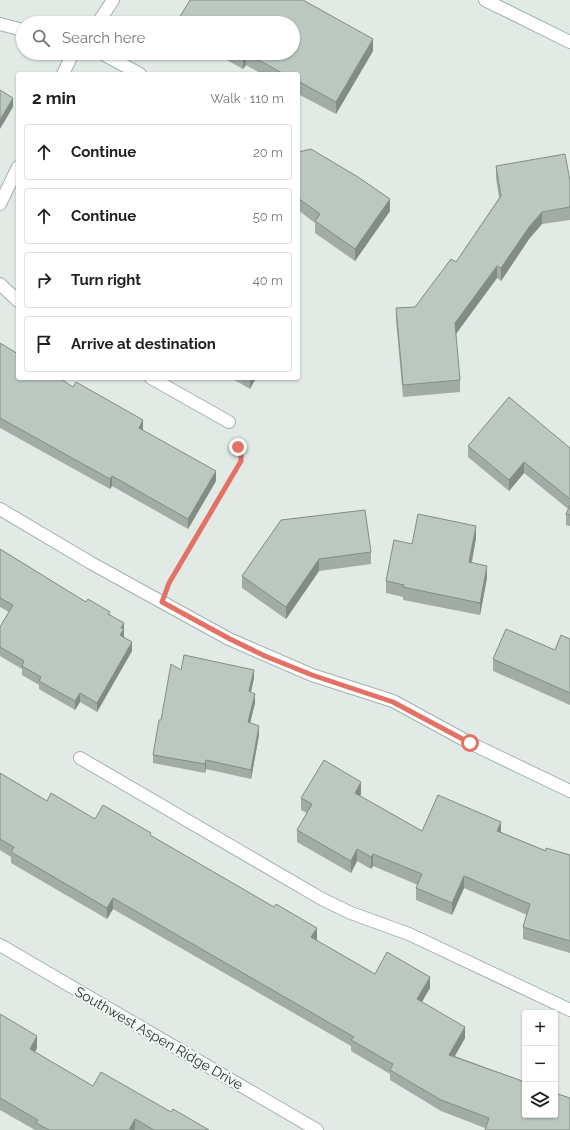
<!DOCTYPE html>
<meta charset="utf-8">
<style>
:root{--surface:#fff;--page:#f2f2f2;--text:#202124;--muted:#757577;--line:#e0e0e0}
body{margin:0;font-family:Raleway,sans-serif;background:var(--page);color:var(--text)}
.controls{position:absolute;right:12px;bottom:12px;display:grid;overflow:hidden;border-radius:4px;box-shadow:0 1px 3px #0004}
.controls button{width:36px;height:36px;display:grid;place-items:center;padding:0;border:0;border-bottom:1px solid var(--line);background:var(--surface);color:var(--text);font:20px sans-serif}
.stop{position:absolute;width:12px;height:12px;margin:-9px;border:3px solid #e47166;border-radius:50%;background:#fff}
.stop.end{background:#e47166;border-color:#fff;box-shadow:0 1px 4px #0008}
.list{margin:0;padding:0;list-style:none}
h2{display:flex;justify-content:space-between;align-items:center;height:52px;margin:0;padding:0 16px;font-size:17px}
h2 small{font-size:13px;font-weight:400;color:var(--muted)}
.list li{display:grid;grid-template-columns:26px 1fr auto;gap:12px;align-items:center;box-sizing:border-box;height:56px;margin:0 8px 8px;padding:0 8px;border:1px solid var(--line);border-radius:4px}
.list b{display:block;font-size:15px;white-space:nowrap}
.list em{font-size:13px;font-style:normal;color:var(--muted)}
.icon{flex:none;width:22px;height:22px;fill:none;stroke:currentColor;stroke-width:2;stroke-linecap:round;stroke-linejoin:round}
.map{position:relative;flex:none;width:570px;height:1130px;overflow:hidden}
.search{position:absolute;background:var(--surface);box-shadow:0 1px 3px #0004;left:16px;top:16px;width:284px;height:44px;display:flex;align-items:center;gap:10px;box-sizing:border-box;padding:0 14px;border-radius:22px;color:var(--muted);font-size:15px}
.panel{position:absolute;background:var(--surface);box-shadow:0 1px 3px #0004;left:16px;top:72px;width:284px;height:308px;border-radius:4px}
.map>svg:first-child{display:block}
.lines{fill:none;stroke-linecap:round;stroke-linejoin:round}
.service-casing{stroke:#a4b1ab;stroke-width:14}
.minor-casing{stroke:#a4b1ab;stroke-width:14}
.secondary-casing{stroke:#a1b5ab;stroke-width:14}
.path{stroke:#85ab99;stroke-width:2.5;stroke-dasharray:2 3;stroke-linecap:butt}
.service{stroke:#fff;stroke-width:12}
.minor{stroke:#fff;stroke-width:12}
.secondary{stroke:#fff;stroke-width:12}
.wall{fill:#a0aca5}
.shaded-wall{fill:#828c86}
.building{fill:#bac8c0;stroke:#828c86}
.route{stroke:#e47166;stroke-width:5}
.labels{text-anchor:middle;stroke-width:4;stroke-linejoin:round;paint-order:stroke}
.street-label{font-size:14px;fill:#233930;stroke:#f2f7f3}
</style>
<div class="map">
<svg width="570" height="1130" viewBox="0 0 570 1130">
<rect width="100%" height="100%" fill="#e1eae5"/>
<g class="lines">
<g class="service-casing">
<g id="service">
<polyline points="101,53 140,74"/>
<polyline points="63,74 73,53"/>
<polyline points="0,204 18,167"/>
<polyline points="0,284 18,301"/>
<polyline points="151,378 229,422"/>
<polyline points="80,758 322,899 351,913 409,934 570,1010"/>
</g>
</g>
<g class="minor-casing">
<g id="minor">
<polyline points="98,23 113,0"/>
<polyline points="0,24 23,30"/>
<polyline points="0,509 91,563 229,639 312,675 393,701 470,743 570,791"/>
<polyline points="0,945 317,1130"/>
</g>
</g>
<g class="secondary-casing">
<polyline id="secondary" points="485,0 570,42"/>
</g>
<polyline class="path" points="170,581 241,461 241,453 234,444"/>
<use href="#service" class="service"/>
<use href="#minor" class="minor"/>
<use href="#secondary" class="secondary"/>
</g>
<g class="wall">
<polygon points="373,51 336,114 298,94 298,74 262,74 246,65 243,69 214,53 293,53"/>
<polygon points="197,53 209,53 206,58"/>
<polygon points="298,152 390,211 355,261 315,233 315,223 298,210"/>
<polygon points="496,166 570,181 570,220 542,224 529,239 501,281 497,278 456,334 460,380 460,392 403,397 396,320 396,308 415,307 456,262 499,198 496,178"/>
<polygon points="0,343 143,430 216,481 188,529 112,486 110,489 0,428"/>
<polygon points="231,378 256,378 250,389"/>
<polygon points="468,446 570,448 570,526 566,525 566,514 568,509 524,473 509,491 468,457"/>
<polygon points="281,520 371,552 371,564 319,571 286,619 242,588 242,576"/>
<polygon points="476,538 472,562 487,578 480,615 403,600 403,597 386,593 386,581 412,544"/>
<polygon points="0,549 86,602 110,614 124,632 124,637 132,651 97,712 80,702 75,710 39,689 39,685 22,675 22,669 0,656 0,627 9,612 0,607"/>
<polygon points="570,639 570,705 493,671 493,659 555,650"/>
<polygon points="181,670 254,678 251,692 255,703 250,723 259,735 251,779 206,769 205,773 153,763 153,755 161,720"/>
<polygon points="0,773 47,801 95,819 151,836 317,939 316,940 375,974 430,988 422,1002 465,1038 455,1056 525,1082 485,1128 441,1111 390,1080 390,1074 351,1051 351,1046 113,909 107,919 11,863 11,857 0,850"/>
<polygon points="361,794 360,796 422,831 501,832 546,851 570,855 570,953 523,939 523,927 527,915 464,888 452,915 416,900 416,888 418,885 373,866 371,869 357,861 351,873 297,842 297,830 307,813 301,810 301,798"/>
<polygon points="0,1014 37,1048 35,1052 93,1086 171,1112 209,1130 35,1130 0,1110"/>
</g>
<g class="shaded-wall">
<polygon points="373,39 373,51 336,114 336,102"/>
<polygon points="206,53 209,53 206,58"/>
<polygon points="246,53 246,65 243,69 243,57"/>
<polygon points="13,98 13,107 0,129 0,120"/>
<polygon points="390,199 390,211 355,261 355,249"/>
<polygon points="542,212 542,224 529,239 501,281 501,268 529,227"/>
<polygon points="497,266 497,278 455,335 455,323"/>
<polygon points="251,378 256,378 250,389 250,380"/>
<polygon points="143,420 143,431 139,428"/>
<polygon points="524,462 524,473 509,491 509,480"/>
<polygon points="216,471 216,481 188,529 188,519"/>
<polygon points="112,476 112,486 110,489 110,479"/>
<polygon points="476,526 476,538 469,574 469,562"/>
<polygon points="319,559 319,571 286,619 286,607"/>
<polygon points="487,566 487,578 480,615 480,603"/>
<polygon points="124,623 124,638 120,635 121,628"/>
<polygon points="132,642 132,651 97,712 97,703"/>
<polygon points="254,670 254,678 249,700 249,691"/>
<polygon points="80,693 80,702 75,710 75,701"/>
<polygon points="255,694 255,703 248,731 248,722"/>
<polygon points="259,726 259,735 251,779 251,770"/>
<polygon points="206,760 206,769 205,773 205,764"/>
<polygon points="361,782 361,794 355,805 355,793"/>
<polygon points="501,822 501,834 497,831"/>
<polygon points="357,849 357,861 351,873 351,861"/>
<polygon points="373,854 373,866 371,869 371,857"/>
<polygon points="464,876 464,888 452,915 452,903"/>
<polygon points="113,898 113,909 107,919 107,908"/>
<polygon points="317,928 317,939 311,948 311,937"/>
<polygon points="430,977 430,988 417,1010 417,999"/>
<polygon points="465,1027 465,1038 449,1066 449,1055"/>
<polygon points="37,1036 37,1048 30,1061 30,1049"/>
<polygon points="135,1119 135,1130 129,1130"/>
</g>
<g class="building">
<polygon points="190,0 303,0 373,39 336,102 298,81 298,74 284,74 246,53 293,53 293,23 176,23"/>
<polygon points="236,53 246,53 243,57"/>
<polygon points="0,90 13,98 0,120"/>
<polygon points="311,149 358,177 390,199 355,249 315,221 320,214 298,198 298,152"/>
<polygon points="565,154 570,181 570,207 542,212 529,227 501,268 497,266 455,323 460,380 403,385 396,308 415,307 451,259 456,262 501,196 496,166"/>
<polygon points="0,343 18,354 18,378 59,378 73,387 76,382 143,420 139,428 216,471 188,519 112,476 110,479 0,418"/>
<polygon points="509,397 570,448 570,499 524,462 509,480 468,446"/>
<polygon points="570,505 570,515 566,514"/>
<polygon points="365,510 371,552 319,559 286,607 242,576 281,520"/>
<polygon points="418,514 476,526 469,562 487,566 480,603 403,587 404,585 386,581 394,540 412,544"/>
<polygon points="0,549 86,602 88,599 110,612 108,614 124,623 121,628 124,629 120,635 132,642 97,703 80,693 75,701 39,681 41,677 22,666 24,661 0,647 0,627 13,605 0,598"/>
<polygon points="506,629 555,650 561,635 570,639 570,693 493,659"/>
<polygon points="184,655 254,670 249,691 255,694 248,722 259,726 251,770 206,760 205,764 153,755 159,720 161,720 171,664 181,670"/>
<polygon points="324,760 361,782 355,793 422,831 438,795 501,822 497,831 546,851 546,848 570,855 570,941 523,927 530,904 464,876 452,903 416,888 422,874 373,854 371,857 357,849 351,861 297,830 312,804 301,798"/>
<polygon points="0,773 47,801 51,793 95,819 103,805 151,833 150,835 274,907 276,904 317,928 311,937 375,974 387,952 430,977 417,999 465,1027 449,1055 525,1082 525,1115 555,1115 555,1093 570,1098 570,1130 485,1130 489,1118 441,1100 390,1070 393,1064 351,1040 354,1037 113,898 107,908 11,852 14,847 0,839"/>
<polygon points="0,1014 37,1036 30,1049 93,1086 101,1072 171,1112 173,1109 209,1130 154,1130 135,1119 129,1130 49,1130 36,1123 38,1120 0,1098"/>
</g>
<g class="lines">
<polyline class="route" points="238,447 241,453 241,461 169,583 162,602 230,639 265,656 312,675 393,702 470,743"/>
</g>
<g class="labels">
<g class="street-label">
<text transform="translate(159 1038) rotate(30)" y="5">Southwest Aspen Ridge Drive</text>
</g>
</g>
</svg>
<div class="controls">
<button>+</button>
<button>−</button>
<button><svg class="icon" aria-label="layers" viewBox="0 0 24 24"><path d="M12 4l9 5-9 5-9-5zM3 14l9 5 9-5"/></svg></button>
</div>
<div class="stop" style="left:470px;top:743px"></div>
<div class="stop end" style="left:238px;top:447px"></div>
<div class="search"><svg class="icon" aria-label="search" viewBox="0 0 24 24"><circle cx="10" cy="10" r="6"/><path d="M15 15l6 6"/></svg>Search here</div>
<section class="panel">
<h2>2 min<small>Walk · 110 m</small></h2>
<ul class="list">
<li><svg class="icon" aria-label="ahead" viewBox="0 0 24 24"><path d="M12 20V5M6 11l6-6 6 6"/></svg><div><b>Continue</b></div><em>20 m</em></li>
<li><svg class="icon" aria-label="ahead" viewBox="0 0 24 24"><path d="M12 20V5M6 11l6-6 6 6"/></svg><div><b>Continue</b></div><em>50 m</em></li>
<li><svg class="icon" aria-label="right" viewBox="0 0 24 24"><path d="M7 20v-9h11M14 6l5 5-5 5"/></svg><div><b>Turn right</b></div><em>40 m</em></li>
<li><svg class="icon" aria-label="arrive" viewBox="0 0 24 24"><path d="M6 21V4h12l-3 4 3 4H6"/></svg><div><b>Arrive at destination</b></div></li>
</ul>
</section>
</div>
